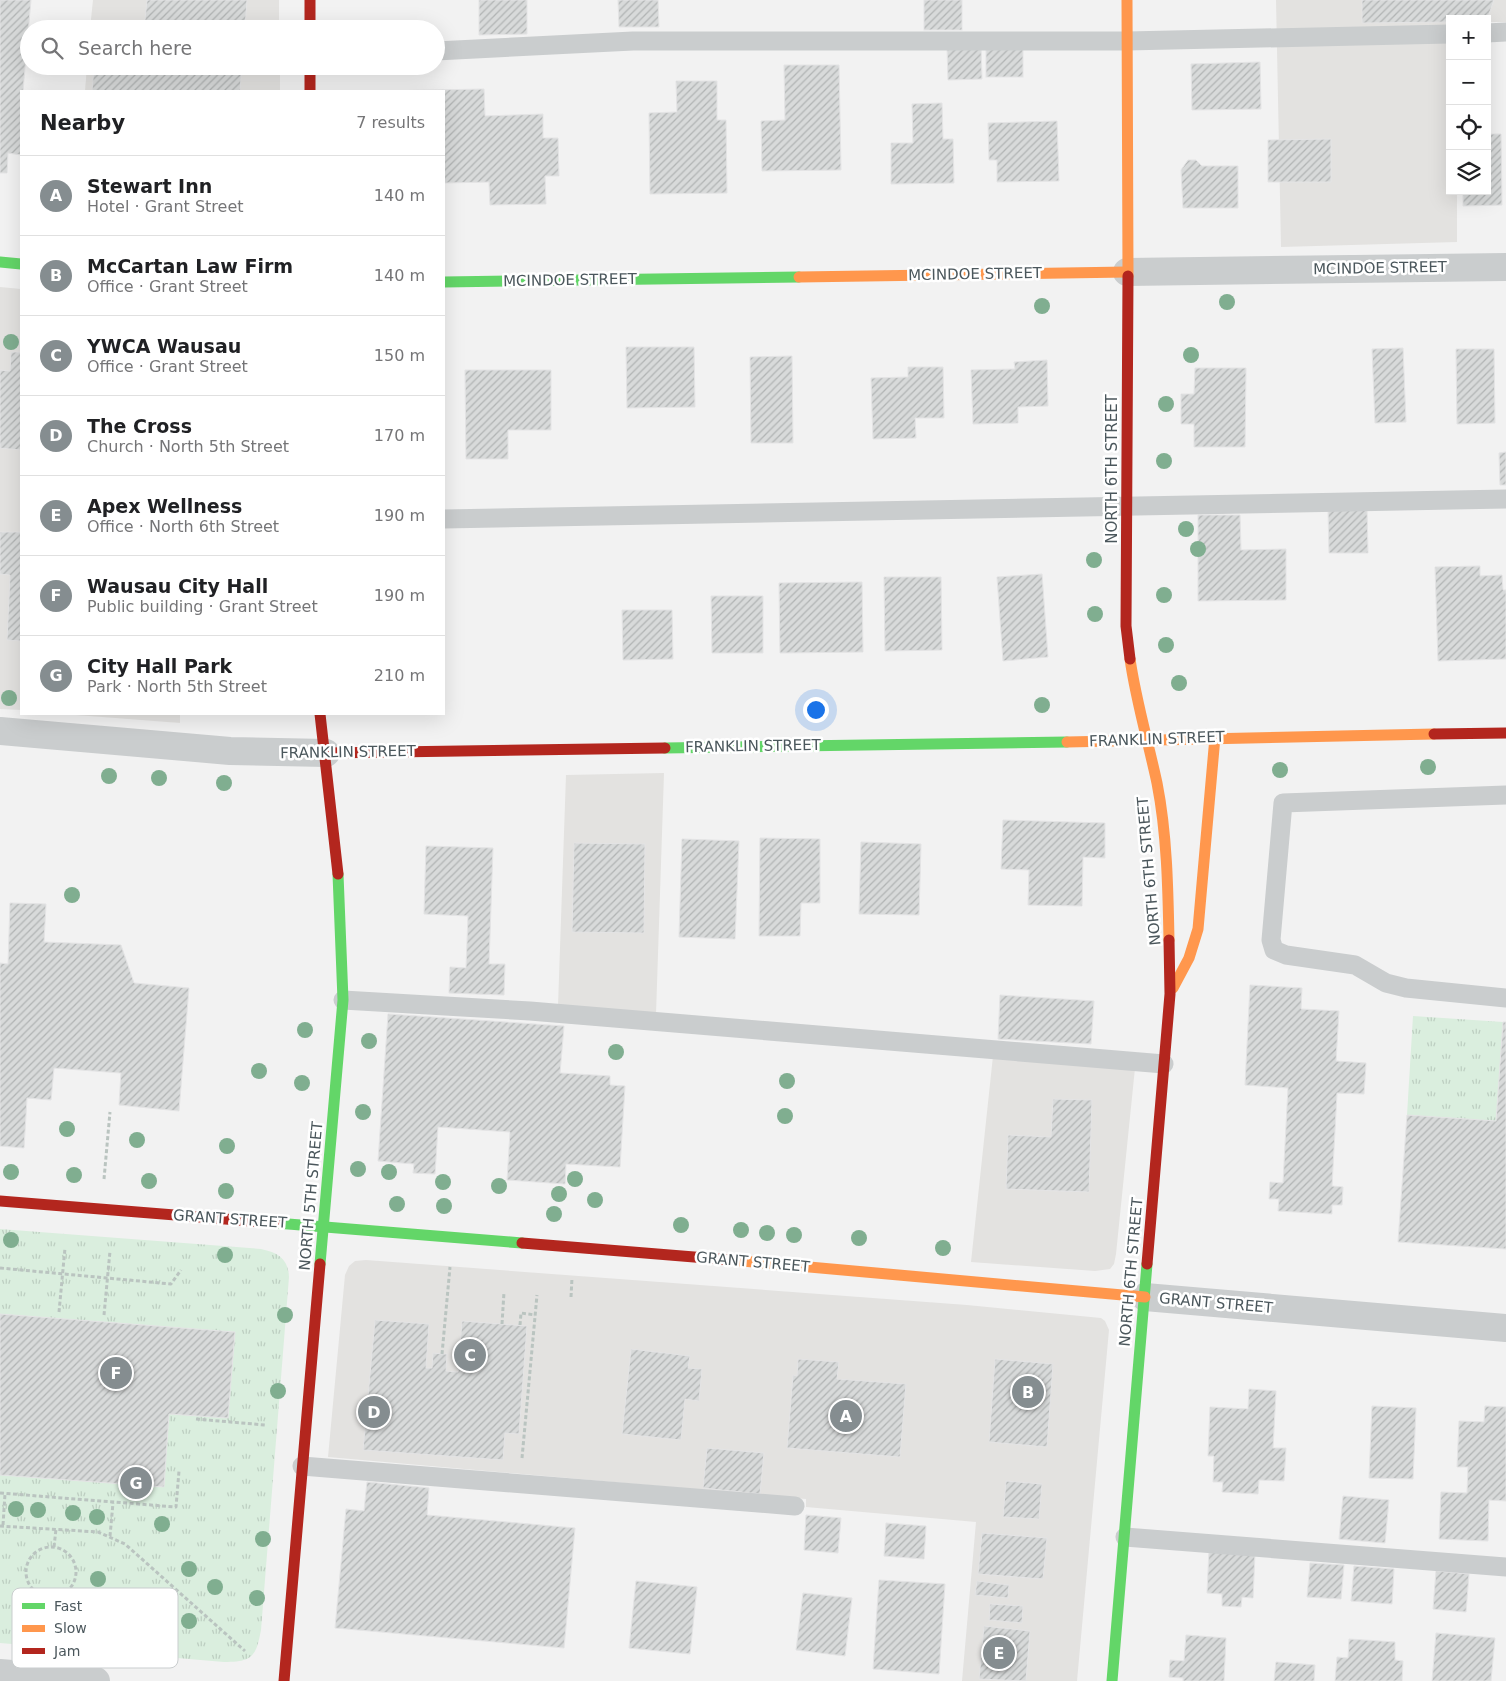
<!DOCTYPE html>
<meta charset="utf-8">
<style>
:root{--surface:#fff;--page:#f6f6f6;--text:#202124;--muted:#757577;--line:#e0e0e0;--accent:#858d90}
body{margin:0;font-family:"DejaVu Sans",sans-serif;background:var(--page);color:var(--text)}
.controls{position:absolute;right:15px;top:15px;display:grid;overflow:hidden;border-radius:0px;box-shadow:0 5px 20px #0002}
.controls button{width:45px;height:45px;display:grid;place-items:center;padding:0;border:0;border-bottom:1px solid var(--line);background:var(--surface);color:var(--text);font:25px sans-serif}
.you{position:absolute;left:815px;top:709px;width:18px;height:18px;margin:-12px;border:4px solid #fff;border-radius:50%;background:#1a73e8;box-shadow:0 0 0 8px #1a73e833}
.badge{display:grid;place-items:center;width:32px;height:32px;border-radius:50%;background:var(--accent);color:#fff;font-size:16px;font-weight:700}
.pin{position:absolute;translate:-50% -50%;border:2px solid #fff;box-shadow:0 1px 5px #0006}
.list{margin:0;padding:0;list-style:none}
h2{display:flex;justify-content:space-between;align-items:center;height:65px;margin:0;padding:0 20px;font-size:21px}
h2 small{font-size:16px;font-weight:400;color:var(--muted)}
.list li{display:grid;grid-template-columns:32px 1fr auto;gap:15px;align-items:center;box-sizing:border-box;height:80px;padding:0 20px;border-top:1px solid var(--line)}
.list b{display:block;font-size:19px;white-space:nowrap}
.list p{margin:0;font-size:16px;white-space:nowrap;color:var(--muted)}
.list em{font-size:16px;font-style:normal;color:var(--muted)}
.icon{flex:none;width:28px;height:28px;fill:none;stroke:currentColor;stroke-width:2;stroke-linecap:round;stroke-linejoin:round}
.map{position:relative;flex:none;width:1506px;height:1681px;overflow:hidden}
.search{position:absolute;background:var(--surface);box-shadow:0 5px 20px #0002;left:20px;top:20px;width:425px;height:55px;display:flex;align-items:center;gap:12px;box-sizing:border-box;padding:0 18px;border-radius:28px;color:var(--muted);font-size:19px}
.panel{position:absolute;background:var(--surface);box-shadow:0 5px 20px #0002;left:20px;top:90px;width:425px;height:625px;border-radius:0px}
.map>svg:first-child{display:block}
.commercial{fill:#e3e2e0}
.park{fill:url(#park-tufts)}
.building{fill:url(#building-hatch);stroke:#e4e4e5}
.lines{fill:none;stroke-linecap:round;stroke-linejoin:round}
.path{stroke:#bac4c0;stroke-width:3;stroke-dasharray:4 2.5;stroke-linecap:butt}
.lane{stroke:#cacdce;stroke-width:19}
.street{stroke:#cacdce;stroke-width:28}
.fast{stroke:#63d668;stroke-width:11}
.slow{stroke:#ff974d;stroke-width:11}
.jam{stroke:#b3261e;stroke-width:11}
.tree{fill:#80ae90}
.labels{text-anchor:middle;stroke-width:5;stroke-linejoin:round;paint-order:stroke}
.street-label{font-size:15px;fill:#4b575c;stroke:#fff}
.key{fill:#fff;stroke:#c9cdce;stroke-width:1}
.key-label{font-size:14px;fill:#4b575c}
</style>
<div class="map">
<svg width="1506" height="1681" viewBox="0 0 1506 1681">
<defs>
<pattern id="park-tufts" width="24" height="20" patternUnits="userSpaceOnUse" patternTransform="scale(1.25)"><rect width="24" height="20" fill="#daeede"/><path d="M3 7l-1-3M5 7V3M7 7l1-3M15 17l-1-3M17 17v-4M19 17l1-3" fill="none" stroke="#bdcec1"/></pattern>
<pattern id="building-hatch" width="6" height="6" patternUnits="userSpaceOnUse" patternTransform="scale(1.25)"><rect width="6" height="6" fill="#d8dada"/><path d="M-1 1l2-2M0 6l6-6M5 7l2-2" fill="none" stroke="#b1b4b4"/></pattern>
</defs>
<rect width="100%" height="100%" fill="#f2f2f2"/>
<g class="commercial">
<polygon points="93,0 279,0 279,29 90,29"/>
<polygon points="1276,0 1506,0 1506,22 1487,22 1487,19 1450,19 1450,191 1457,191 1457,242 1281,247"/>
<polygon points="87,66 280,66 280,91 85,91"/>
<polygon points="0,287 21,289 21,710 0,709"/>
<polygon points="63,714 180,714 180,723"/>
<polygon points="664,773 656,1014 558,1006 566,775"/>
<polygon points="993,1056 1135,1068 1116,1254 1114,1264 1110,1269 1095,1271 971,1262"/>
<polygon points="366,1260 967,1305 1101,1318 1105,1321 1109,1330 1077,1681 962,1681 976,1522 806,1507 806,1499 328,1457 345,1275 349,1266 355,1261"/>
</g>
<g class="park">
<polygon points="1413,1016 1503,1022 1496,1121 1407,1115"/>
<path d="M0 1229 261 1249C279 1253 288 1259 289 1277L261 1630C256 1657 252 1662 224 1662L0 1643Z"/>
</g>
<g class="building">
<polygon points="0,0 31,0 23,91 21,91 21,155 8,153 7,173 0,173"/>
<polygon points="147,0 247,0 245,29 144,29"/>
<polygon points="479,0 527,0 527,34 479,35"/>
<polygon points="618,0 658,0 659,27 619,27"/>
<rect x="924" y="0" width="38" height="30"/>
<polygon points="1362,0 1494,0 1487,20 1450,19 1450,22 1362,23"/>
<polygon points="981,46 982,79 948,80 947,47"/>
<rect x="986" y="46" width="37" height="31"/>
<polygon points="1260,62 1261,109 1192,110 1191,64"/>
<polygon points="784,65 839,65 841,170 762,171 761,121 785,120"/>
<polygon points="94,66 242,66 240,91 92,91"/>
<polygon points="676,81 717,81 717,120 726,120 727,193 650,194 649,113 677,112"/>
<polygon points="484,89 485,116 543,114 543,138 558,138 559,176 545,176 546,204 490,205 489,182 444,183 444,91 384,91"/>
<polygon points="942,103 943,139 953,139 954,183 891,184 891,143 913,143 912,104"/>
<polygon points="1057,121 1059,181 997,182 997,160 989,160 988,123"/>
<polygon points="1487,134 1501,134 1502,205 1463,206 1463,191 1487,191"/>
<polygon points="1331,139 1331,182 1268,182 1268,140"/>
<polygon points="1188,160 1196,160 1202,166 1238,166 1238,208 1183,208 1181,170"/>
<polygon points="626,347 694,347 695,407 627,408"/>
<polygon points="1403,348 1406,422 1375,423 1372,349"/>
<polygon points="1456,349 1494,349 1495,423 1457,424"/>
<polygon points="11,352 21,352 21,450 0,448 0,370 10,371"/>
<polygon points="792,356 793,443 751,443 750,357"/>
<polygon points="1047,360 1048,406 1018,407 1018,423 973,424 971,370 1015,369 1014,362"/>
<polygon points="908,367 943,367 944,418 915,418 916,438 873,439 871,378 908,377"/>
<polygon points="1195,368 1246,368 1245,447 1194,447 1194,424 1181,424 1181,394 1194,394"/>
<polygon points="465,370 551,370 551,430 508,430 508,459 466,459"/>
<polygon points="1506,452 1506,485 1500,485 1499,453"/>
<polygon points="1328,509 1367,509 1368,553 1329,553"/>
<polygon points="1198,515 1240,515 1241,550 1286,549 1286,600 1198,601"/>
<polygon points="0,532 21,532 21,641 7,640 10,575 0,574"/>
<polygon points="1480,566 1480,576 1502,575 1503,590 1506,590 1506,659 1438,661 1435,567"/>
<polygon points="1042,574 1048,657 1003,661 997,577"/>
<polygon points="884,577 941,577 942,650 885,651"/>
<polygon points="862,582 863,652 780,653 779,583"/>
<polygon points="711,596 763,596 763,653 712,653"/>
<polygon points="622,610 672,610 673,659 623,660"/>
<polygon points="1003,820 1105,823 1105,858 1083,857 1082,906 1028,905 1029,870 1001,869"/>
<polygon points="760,838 820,839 820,903 801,903 800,936 759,936"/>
<polygon points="682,839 739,841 735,939 679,937"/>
<polygon points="861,842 921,844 919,915 859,914"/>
<polygon points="574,843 645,844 644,933 572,932"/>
<polygon points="426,846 493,848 489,964 505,964 504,995 449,993 450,967 466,968 468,916 424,914"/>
<polygon points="10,903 46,904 44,942 121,945 134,983 189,988 179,1111 119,1105 121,1073 54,1068 51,1100 27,1098 24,1148 0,1146 0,963 8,964"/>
<polygon points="1250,985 1302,988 1301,1009 1339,1011 1336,1061 1366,1063 1364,1094 1337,1093 1332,1186 1343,1187 1342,1205 1332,1205 1332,1214 1278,1211 1279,1199 1269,1199 1270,1182 1283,1183 1288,1088 1245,1085"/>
<polygon points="1000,995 1094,1001 1091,1044 998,1039"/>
<polygon points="388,1014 564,1026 560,1073 610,1076 610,1085 625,1086 620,1167 566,1164 565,1184 507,1180 510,1132 438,1127 435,1174 413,1173 414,1164 378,1161"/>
<polygon points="1503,1022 1506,1022 1506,1249 1398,1242 1407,1115 1496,1121"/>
<polygon points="1053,1099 1092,1100 1089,1192 1006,1189 1008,1135 1051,1137"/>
<polygon points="0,1314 235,1332 228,1418 169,1414 164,1487 0,1475"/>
<polygon points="375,1320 429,1324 426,1368 432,1368 433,1353 442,1354 447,1354 446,1371 458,1372 462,1321 527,1326 519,1434 505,1433 503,1460 363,1450"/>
<polygon points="631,1349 690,1356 688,1368 702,1369 699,1401 685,1399 681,1440 622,1434"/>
<polygon points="798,1359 839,1362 837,1379 906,1384 900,1457 787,1448 793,1375 797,1376"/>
<polygon points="995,1359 1053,1364 1047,1447 989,1442"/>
<polygon points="1249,1389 1276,1391 1273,1448 1286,1448 1284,1481 1259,1480 1258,1494 1222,1492 1223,1482 1213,1482 1214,1456 1208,1456 1210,1407 1248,1409"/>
<polygon points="1372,1406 1416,1408 1413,1479 1369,1478"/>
<polygon points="1485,1406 1506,1407 1506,1501 1489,1500 1488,1541 1439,1539 1441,1492 1467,1493 1468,1467 1457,1467 1459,1421 1484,1422"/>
<polygon points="707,1448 764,1453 760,1494 703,1488"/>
<polygon points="1006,1481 1042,1484 1039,1519 1003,1517"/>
<polygon points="367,1482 429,1488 427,1515 575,1528 564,1648 335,1628 346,1509 364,1511"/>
<polygon points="1343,1496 1389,1500 1385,1543 1339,1539"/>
<polygon points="806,1515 841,1518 838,1553 804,1550"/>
<polygon points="886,1523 926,1526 924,1559 884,1556"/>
<polygon points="982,1533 1047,1538 1043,1579 978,1574"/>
<polygon points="1209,1550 1255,1553 1253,1598 1242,1597 1241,1607 1222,1606 1222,1594 1207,1593"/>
<polygon points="1310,1563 1344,1565 1341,1599 1307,1597"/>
<polygon points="1354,1566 1394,1569 1392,1604 1351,1601"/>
<polygon points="1436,1571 1469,1574 1466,1612 1433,1609"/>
<polygon points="879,1580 945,1584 939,1674 873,1669"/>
<polygon points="636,1581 697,1587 690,1654 629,1648"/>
<polygon points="977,1581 1009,1585 1008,1598 975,1595"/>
<polygon points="803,1593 852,1598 845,1656 796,1650"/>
<polygon points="990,1604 1023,1606 1022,1623 989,1620"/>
<polygon points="984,1626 1030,1631 1026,1681 979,1679"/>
<polygon points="1436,1633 1495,1638 1491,1681 1432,1681"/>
<polygon points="1186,1635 1226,1638 1224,1681 1183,1681 1183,1678 1169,1677 1170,1660 1184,1661"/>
<polygon points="1349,1639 1395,1642 1395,1660 1403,1661 1402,1681 1335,1681 1337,1657 1348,1658"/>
<polygon points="1276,1662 1315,1665 1314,1681 1274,1681"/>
</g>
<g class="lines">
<g class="path">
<polyline points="104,1179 110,1112"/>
<polyline points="0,1268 171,1284 181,1270"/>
<polyline points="571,1297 572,1278"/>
<polyline points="59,1312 65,1248"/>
<polyline points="104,1315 110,1251"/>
<polyline points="502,1324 504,1292"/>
<polyline points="520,1325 521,1313 535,1315"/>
<polyline points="442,1354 450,1267"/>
<polyline points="196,1419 265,1425"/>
<polyline points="522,1458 537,1295"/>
<polyline points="0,1493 176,1507 179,1471"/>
<polyline points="3,1525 5,1494"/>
<polyline points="0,1526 98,1532 125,1544 245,1651"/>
<polyline points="110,1536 113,1503"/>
<polyline points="54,1547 56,1529"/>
<circle cx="51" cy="1572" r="25"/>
<polyline points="59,1595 69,1636"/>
<polyline points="25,1632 40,1593"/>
</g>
<g class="lane">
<polyline points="1487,33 1506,32"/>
<polyline points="436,51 633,41 1127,41 1450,34"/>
<polyline points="444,519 1506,499"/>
<polyline points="1506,795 1283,803 1271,940 1274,950 1286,955 1355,965 1386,983 1406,988 1506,998"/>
<polyline points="343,1000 530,1011 1164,1064"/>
<polyline points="302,1466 795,1506"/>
<polyline points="1125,1537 1506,1567"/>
</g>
<g class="street">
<polyline points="1127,272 1506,267"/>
<polyline points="0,731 230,751 326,753"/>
<polyline points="1145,1297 1506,1328"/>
<polyline points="0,1673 96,1681"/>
</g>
<g class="fast">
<polyline points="0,262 21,264"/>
<polyline points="444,282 799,277"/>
<polyline points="665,748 1067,742"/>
<polyline points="276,1223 522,1243"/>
<polyline points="320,1264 343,1000 338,874"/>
<polyline points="1112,1681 1147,1264"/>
</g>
<g class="slow">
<polyline points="1127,0 1128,276"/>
<polyline points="799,277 1127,272"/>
<path d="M1130 659C1136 701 1148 741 1157 783 1167 834 1168 888 1169 940"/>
<polyline points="1067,742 1434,734"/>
<polyline points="1173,988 1189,958 1198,929 1215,737"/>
<polyline points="731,1260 1145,1297"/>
</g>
<g class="jam">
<polyline points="310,0 310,29"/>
<polyline points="310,66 310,91"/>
<polyline points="1128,276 1126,626 1130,659"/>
<polyline points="320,714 338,874"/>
<polyline points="1434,734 1506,733"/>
<polyline points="326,753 665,748"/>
<polyline points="0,1201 276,1223"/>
<polyline points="522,1243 731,1260"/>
<polyline points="1147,1264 1170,994 1169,940"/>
<polyline points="284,1681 320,1264"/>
</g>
</g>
<g class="tree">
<circle cx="1227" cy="302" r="8"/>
<circle cx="1042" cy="306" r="8"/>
<circle cx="11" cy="342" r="8"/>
<circle cx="1191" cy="355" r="8"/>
<circle cx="1166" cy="404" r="8"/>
<circle cx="1164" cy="461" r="8"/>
<circle cx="1186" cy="529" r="8"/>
<circle cx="1198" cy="549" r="8"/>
<circle cx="1094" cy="560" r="8"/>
<circle cx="1164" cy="595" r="8"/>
<circle cx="1095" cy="614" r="8"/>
<circle cx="1166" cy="645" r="8"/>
<circle cx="1179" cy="683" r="8"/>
<circle cx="9" cy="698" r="8"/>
<circle cx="1042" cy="705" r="8"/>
<circle cx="1428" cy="767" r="8"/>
<circle cx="1280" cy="770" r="8"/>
<circle cx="109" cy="776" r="8"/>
<circle cx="159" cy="778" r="8"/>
<circle cx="224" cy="783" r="8"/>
<circle cx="72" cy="895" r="8"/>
<circle cx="305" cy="1030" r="8"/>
<circle cx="369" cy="1041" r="8"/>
<circle cx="616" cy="1052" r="8"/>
<circle cx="259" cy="1071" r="8"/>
<circle cx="787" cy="1081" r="8"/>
<circle cx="302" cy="1083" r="8"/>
<circle cx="363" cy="1112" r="8"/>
<circle cx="785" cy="1116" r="8"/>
<circle cx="67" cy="1129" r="8"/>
<circle cx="137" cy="1140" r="8"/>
<circle cx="227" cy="1146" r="8"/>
<circle cx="358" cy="1169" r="8"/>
<circle cx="11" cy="1172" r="8"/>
<circle cx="389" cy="1172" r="8"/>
<circle cx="74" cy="1175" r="8"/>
<circle cx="575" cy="1179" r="8"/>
<circle cx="149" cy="1181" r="8"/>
<circle cx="443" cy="1182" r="8"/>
<circle cx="499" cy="1186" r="8"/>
<circle cx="226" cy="1191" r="8"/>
<circle cx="559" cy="1194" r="8"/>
<circle cx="595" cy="1200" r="8"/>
<circle cx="397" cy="1204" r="8"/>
<circle cx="444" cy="1206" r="8"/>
<circle cx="554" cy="1214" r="8"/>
<circle cx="681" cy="1225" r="8"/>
<circle cx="741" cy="1230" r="8"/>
<circle cx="767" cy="1233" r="8"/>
<circle cx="794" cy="1235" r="8"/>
<circle cx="859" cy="1238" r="8"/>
<circle cx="11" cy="1240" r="8"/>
<circle cx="943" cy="1248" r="8"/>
<circle cx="225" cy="1255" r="8"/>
<circle cx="285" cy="1315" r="8"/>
<circle cx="278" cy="1391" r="8"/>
<circle cx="16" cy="1509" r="8"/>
<circle cx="38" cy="1510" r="8"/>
<circle cx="73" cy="1513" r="8"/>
<circle cx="97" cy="1517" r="8"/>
<circle cx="162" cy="1524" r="8"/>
<circle cx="263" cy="1539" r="8"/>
<circle cx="189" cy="1569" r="8"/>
<circle cx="98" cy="1579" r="8"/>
<circle cx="215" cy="1587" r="8"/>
<circle cx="257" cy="1598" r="8"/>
<circle cx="189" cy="1621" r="8"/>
</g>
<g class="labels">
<g class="street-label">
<text transform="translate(1380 268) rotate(-1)" y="5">MCINDOE STREET</text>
<text transform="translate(975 274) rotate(-1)" y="5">MCINDOE STREET</text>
<text transform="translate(570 280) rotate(-1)" y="5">MCINDOE STREET</text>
<text transform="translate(1112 469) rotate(-90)" y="5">NORTH 6TH STREET</text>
<text transform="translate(1157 739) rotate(-2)" y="5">FRANKLIN STREET</text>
<text transform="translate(753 746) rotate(-1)" y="5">FRANKLIN STREET</text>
<text transform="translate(348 752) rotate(-1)" y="5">FRANKLIN STREET</text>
<text transform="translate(1149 871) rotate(-95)" y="5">NORTH 6TH STREET</text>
<text transform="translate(311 1196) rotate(-85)" y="5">NORTH 5TH STREET</text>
<text transform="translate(230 1219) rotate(4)" y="5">GRANT STREET</text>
<text transform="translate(753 1262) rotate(5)" y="5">GRANT STREET</text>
<text transform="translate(1131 1272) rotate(-85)" y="5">NORTH 6TH STREET</text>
<text transform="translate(1216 1303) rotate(5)" y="5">GRANT STREET</text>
</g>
</g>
<rect x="12" y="1588" width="166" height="80" rx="8" class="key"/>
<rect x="22" y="1603" width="23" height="6" fill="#63d668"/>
<rect x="22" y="1625" width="23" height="7" fill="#ff974d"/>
<rect x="22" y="1648" width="23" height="6" fill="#b3261e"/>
<g class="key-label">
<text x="54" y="1611">Fast</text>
<text x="54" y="1633">Slow</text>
<text x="54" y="1656">Jam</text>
</g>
</svg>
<div class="controls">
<button>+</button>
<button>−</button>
<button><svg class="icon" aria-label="locate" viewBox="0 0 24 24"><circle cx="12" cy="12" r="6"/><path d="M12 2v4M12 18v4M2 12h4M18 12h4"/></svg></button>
<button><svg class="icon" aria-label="layers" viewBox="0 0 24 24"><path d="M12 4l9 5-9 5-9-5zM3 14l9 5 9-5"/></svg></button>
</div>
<div class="you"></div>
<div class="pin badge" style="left:846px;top:1416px">A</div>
<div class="pin badge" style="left:1028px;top:1392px">B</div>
<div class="pin badge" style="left:470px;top:1355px">C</div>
<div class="pin badge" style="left:374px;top:1412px">D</div>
<div class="pin badge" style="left:999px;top:1653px">E</div>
<div class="pin badge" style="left:116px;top:1373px">F</div>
<div class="pin badge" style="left:136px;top:1483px">G</div>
<div class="search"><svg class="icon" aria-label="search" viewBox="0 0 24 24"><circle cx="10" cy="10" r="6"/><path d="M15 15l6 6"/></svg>Search here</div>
<section class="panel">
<h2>Nearby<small>7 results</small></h2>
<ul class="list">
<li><span class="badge">A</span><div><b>Stewart Inn</b><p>Hotel · Grant Street</p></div><em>140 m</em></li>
<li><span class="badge">B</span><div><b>McCartan Law Firm</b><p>Office · Grant Street</p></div><em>140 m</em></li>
<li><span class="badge">C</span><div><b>YWCA Wausau</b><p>Office · Grant Street</p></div><em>150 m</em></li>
<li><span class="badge">D</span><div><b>The Cross</b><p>Church · North 5th Street</p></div><em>170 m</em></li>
<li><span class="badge">E</span><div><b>Apex Wellness</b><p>Office · North 6th Street</p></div><em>190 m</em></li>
<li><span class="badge">F</span><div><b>Wausau City Hall</b><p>Public building · Grant Street</p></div><em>190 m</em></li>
<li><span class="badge">G</span><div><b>City Hall Park</b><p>Park · North 5th Street</p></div><em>210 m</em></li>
</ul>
</section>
</div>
